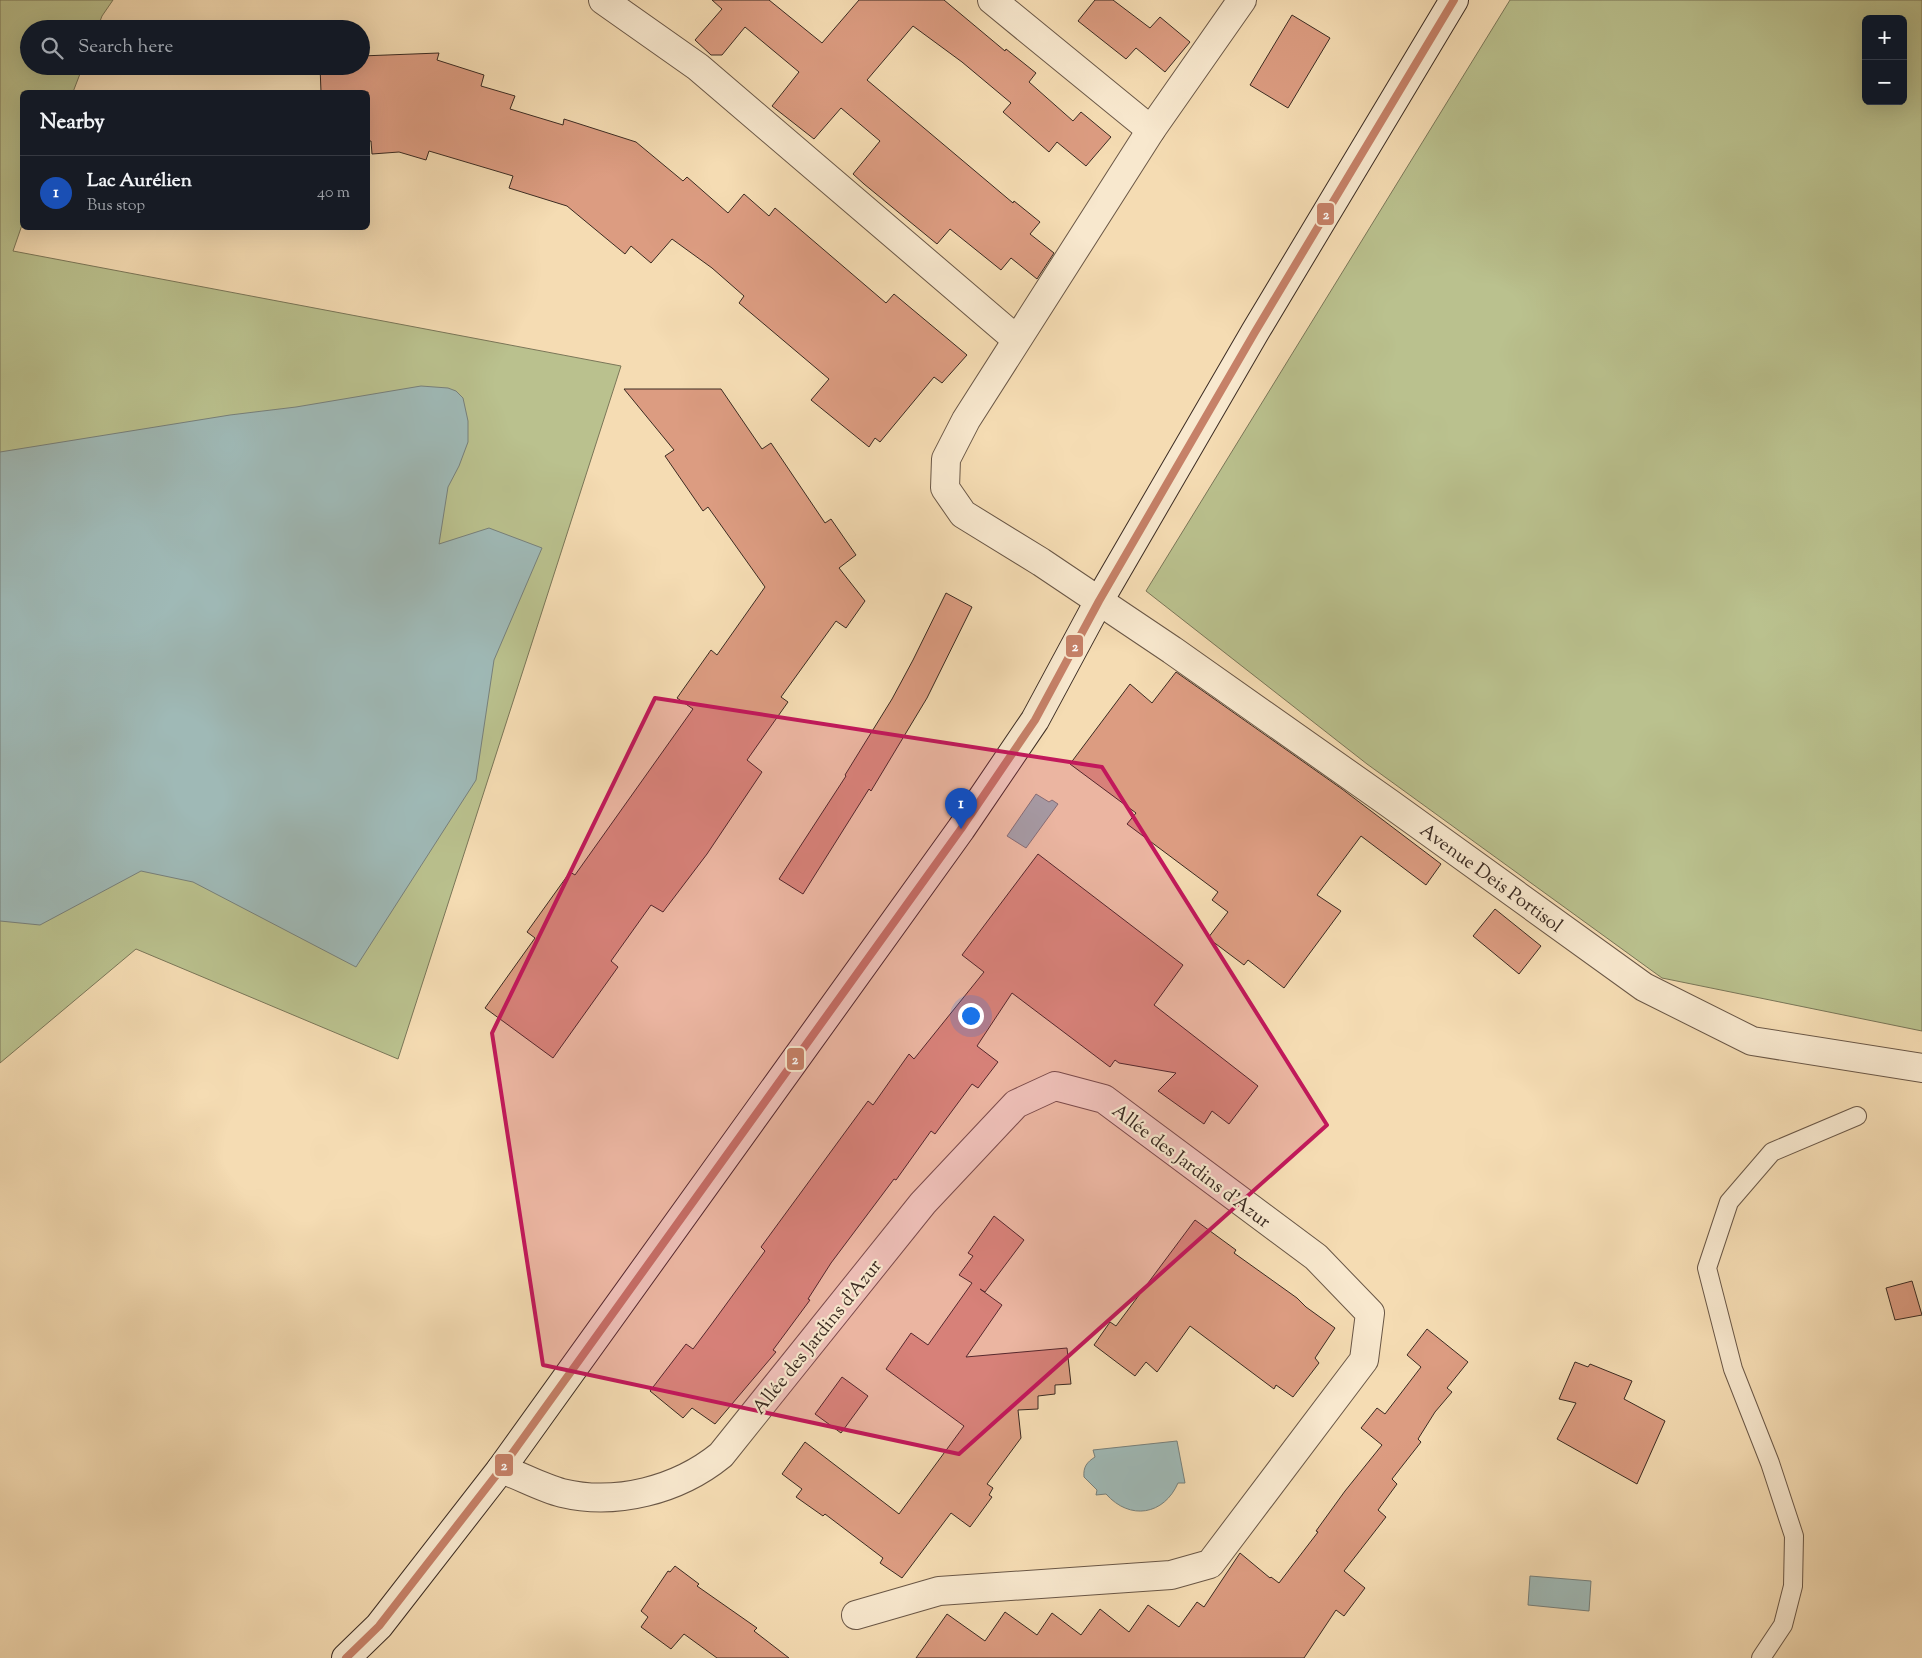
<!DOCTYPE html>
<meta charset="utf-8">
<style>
:root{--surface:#171b24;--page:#242831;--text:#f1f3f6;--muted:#9ea1a6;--line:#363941;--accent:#c59692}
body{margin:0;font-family:"Sorts Mill Goudy",serif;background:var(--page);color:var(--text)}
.controls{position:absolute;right:15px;top:15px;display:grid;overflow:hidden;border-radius:8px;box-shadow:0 5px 20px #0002}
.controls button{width:45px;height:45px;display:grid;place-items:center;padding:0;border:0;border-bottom:1px solid var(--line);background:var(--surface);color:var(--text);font:25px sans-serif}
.you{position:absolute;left:970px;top:1015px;width:18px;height:18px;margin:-12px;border:4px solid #fff;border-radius:50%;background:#1a73e8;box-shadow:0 0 0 8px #1a73e833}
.badge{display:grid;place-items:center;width:32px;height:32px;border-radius:50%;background:var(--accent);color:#fff;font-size:16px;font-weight:700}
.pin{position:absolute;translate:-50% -41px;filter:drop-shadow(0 1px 2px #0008)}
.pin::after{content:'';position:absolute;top:26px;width:18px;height:15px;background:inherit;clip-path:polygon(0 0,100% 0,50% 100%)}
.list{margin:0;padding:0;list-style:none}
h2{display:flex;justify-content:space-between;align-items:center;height:65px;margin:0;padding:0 20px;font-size:21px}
h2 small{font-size:16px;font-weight:400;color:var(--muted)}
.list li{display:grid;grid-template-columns:32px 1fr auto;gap:15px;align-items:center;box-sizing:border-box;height:75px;padding:0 20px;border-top:1px solid var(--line)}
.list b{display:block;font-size:19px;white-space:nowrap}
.list p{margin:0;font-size:16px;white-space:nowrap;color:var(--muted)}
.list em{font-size:16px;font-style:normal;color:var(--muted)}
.icon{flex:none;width:28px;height:28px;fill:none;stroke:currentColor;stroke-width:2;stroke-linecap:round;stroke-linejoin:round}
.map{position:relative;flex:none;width:1922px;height:1658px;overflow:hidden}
.search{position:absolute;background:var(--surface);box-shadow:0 5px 20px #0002;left:20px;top:20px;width:350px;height:55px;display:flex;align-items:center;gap:12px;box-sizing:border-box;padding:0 18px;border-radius:28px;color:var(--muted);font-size:19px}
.panel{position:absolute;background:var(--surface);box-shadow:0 5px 20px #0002;left:20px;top:90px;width:350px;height:140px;border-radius:8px}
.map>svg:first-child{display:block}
.green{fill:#bac18e;stroke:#7a7658;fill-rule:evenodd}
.water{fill:#9fb9b6;stroke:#77807b}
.building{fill:#dc9c81;stroke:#3b2b22}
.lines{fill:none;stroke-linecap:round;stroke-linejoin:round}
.service-casing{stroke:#6a5746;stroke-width:20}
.minor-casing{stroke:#6a5746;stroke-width:30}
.secondary-casing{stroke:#3b2b22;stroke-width:30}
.service{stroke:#f8e8ce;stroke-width:18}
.minor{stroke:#f8e8ce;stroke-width:28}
.secondary{stroke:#f8e8ce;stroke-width:28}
.bus-1-casing{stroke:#f8e8ce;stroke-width:11}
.bus-1{stroke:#c68168;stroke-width:8}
.marked{fill:#c2185b;fill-opacity:0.2;stroke:#c2185b;stroke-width:4;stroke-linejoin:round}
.labels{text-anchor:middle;stroke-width:4.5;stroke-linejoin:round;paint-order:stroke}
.street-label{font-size:19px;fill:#3b2b22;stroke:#f8e8ce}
.line-badge{stroke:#f8e8ce;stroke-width:2}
.badge-label{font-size:14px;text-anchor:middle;font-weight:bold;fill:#fff}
</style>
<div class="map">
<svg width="1922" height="1658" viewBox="0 0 1922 1658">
<rect width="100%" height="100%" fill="#f5dcb3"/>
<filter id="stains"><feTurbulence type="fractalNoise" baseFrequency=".004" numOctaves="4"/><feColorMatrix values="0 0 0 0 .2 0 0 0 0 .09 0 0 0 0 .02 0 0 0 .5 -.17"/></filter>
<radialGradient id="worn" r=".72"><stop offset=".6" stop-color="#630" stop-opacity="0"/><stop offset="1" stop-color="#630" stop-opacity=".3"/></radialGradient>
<g class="green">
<polygon points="0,0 113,0 102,16 97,29 29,29 29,66 83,66 73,92 22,92 22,225 13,251 621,366 398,1059 136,949 0,1063"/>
<path d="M1510 0H1922V1031L1662 978 1367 764 1146 591ZM1866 19H1903V101H1866Z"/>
</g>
<g class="water">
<polygon points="421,386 448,388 456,391 463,398 468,421 468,442 459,466 448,487 439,544 489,528 542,548 494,660 476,780 356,967 193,882 141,871 40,925 0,921 0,452 230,415 296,407"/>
<polygon points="1036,794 1049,802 1052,800 1058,804 1026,848 1007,836"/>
<path d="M1177 1441 1185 1483H1178C1164 1515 1130 1521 1106 1494L1096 1495 1097 1490 1084 1477C1083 1467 1087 1462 1095 1457L1093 1450Z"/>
<polygon points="1530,1576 1591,1581 1589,1611 1528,1605"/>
</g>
<g class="building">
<polygon points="712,0 769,0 822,43 859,0 944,0 1005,51 1006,49 1036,73 1029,82 1073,121 1081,112 1111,137 1086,166 1057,142 1049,152 1003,112 1011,103 962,62 913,26 867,80 1013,203 1014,201 1040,222 1030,234 1054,253 1037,279 1011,258 1001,270 950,229 937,244 864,184 853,174 880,141 841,108 814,139 772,106 799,72 745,27 722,55 711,55 695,40 722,9"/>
<polygon points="1095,0 1113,0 1150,28 1160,17 1190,42 1165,72 1136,48 1126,59 1078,21"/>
<polygon points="1292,15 1330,38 1288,108 1250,85"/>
<polygon points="439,53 437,60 484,75 481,86 515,96 510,109 563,125 564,119 636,142 683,181 687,177 728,213 744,194 769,216 775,208 886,303 894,294 967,355 942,383 934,377 880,442 875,438 869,447 811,400 829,379 739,303 744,296 712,268 672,239 651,263 631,246 625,254 567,206 509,188 513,176 429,151 426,160 399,152 372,154 371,141 368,141 368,92 321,92 320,66 361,66 361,56"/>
<polygon points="624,389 721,389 762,449 771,443 825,523 831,519 856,555 839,568 865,601 846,628 836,621 781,697 788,702 747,760 762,772 707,854 663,912 651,905 611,961 618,967 553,1058 485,1008 535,938 527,932 570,872 575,875 693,709 677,698 711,650 717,655 765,587 708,507 703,511 665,456 674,450"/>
<polygon points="946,593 972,607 927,698 871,791 869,789 803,894 779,879 846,776 845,775 892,699 913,660"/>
<polygon points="1176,672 1342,789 1441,864 1426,885 1361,836 1317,895 1341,911 1284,988 1248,960 1244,965 1208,938 1228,912 1212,900 1218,892 1127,824 1136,813 1070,764 1130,684 1152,703"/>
<polygon points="1038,854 1183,965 1154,1005 1258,1086 1229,1124 1212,1111 1204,1124 1158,1091 1176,1073 1119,1063 1115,1060 1110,1067 1012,993 977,1046 998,1062 978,1088 972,1084 935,1134 931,1131 896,1180 894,1179 831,1263 808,1299 810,1300 773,1350 776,1352 715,1424 692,1408 683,1418 650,1391 686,1344 693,1349 711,1325 765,1251 761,1247 868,1101 873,1105 909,1054 914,1059 984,972 962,955"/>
<polygon points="1495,909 1541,946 1519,974 1473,936"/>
<polygon points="994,1216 1024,1240 985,1292 980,1289 1002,1305 966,1357 1067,1348 1071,1384 1055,1385 1055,1394 1038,1396 1038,1409 1018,1410 1021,1438 987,1484 993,1488 989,1495 992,1497 970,1527 951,1513 902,1578 880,1563 883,1558 825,1514 823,1516 796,1497 802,1489 782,1474 805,1442 899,1514 964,1426 886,1369 911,1333 928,1345 972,1283 959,1275 973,1256 968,1253"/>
<polygon points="1195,1220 1236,1250 1234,1253 1297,1298 1306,1307 1335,1328 1315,1358 1319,1363 1293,1397 1276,1385 1274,1389 1190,1326 1157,1372 1146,1362 1135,1376 1094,1345 1110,1322 1116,1326"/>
<polygon points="1912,1281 1922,1315 1895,1320 1886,1288"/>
<polygon points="1427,1329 1468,1362 1447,1388 1452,1392 1435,1412 1418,1439 1421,1442 1392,1479 1397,1484 1378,1510 1386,1517 1344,1571 1365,1588 1344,1616 1336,1610 1304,1658 916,1658 947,1614 985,1641 1005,1612 1037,1635 1052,1613 1081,1635 1100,1609 1129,1632 1148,1605 1179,1627 1197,1602 1204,1607 1240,1553 1270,1578 1271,1577 1279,1583 1318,1532 1316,1531 1345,1491 1382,1445 1361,1428 1377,1408 1385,1414 1421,1367 1407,1355"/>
<polygon points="1575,1362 1588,1367 1590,1364 1632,1381 1624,1399 1665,1421 1637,1484 1557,1439 1576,1403 1559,1399"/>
<polygon points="842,1377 868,1396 841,1433 815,1414"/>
<polygon points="675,1566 699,1584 697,1586 757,1628 754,1631 789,1658 717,1658 684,1634 671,1649 641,1627 648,1617 641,1611 668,1571 670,1572"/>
</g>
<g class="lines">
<g class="service-casing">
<polyline id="service" points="1761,1658 1783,1625 1793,1586 1794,1536 1770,1463 1733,1369 1707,1268 1729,1202 1772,1152 1857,1116"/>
</g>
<g class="minor-casing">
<g id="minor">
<polyline points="603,0 698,67 1016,339"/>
<polyline points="992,0 1151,130"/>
<polyline points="1242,0 1151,130 966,420 946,459 945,488 963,514 1041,562 1172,650 1389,803 1644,987 1752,1041 1922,1068"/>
<path d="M501 1469C521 1476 542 1488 562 1493 616 1506 678 1490 721 1455L923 1203 1016 1104 1055 1086 1104 1099 1316 1257 1370 1313 1364 1360 1210 1564 1171 1575 939 1591 856 1615"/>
</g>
</g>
<g class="secondary-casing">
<polyline id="secondary" points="346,1658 379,1626 501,1469 961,829 1035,720 1099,601 1255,332 1454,0"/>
</g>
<use href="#service" class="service"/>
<use href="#minor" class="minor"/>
<use href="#secondary" class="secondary"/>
<g class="bus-1-casing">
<polyline id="bus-1" points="346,1658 379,1626 501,1469 961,829 1035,720 1099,601 1255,332 1454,0"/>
</g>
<use href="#bus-1" class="bus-1"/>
</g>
<path class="marked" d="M655 698 1102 767 1327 1125 959 1454 543 1365 492 1033Z"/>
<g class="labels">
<g class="street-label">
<text transform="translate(1492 877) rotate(36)" y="7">Avenue Deis Portisol</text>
<text transform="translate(1192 1165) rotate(37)" y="7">Allée des Jardins d'Azur</text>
<text transform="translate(816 1336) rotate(-51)" y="7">Allée des Jardins d'Azur</text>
</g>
</g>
<g class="line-badge">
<rect x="1316" y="202" width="19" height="24" rx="5" fill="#c68168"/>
<rect x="1065" y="634" width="19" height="24" rx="5" fill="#c68168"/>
<rect x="786" y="1047" width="19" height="24" rx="5" fill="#c68168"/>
<rect x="494" y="1453" width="20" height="24" rx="5" fill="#c68168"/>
</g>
<g class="badge-label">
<text x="1326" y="219">2</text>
<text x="1075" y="651">2</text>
<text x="795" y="1064">2</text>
<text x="504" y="1470">2</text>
</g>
<rect width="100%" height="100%" filter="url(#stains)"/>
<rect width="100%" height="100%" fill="url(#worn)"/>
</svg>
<div class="controls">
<button>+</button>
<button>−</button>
</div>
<div class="you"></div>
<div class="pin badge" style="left:961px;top:829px;background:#1a4fb4">1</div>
<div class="search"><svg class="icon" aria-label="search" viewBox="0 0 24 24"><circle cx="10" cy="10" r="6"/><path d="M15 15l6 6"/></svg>Search here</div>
<section class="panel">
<h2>Nearby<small></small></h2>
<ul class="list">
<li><span class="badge" style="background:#1a4fb4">1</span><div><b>Lac Aurélien</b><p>Bus stop</p></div><em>40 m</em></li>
</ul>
</section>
</div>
